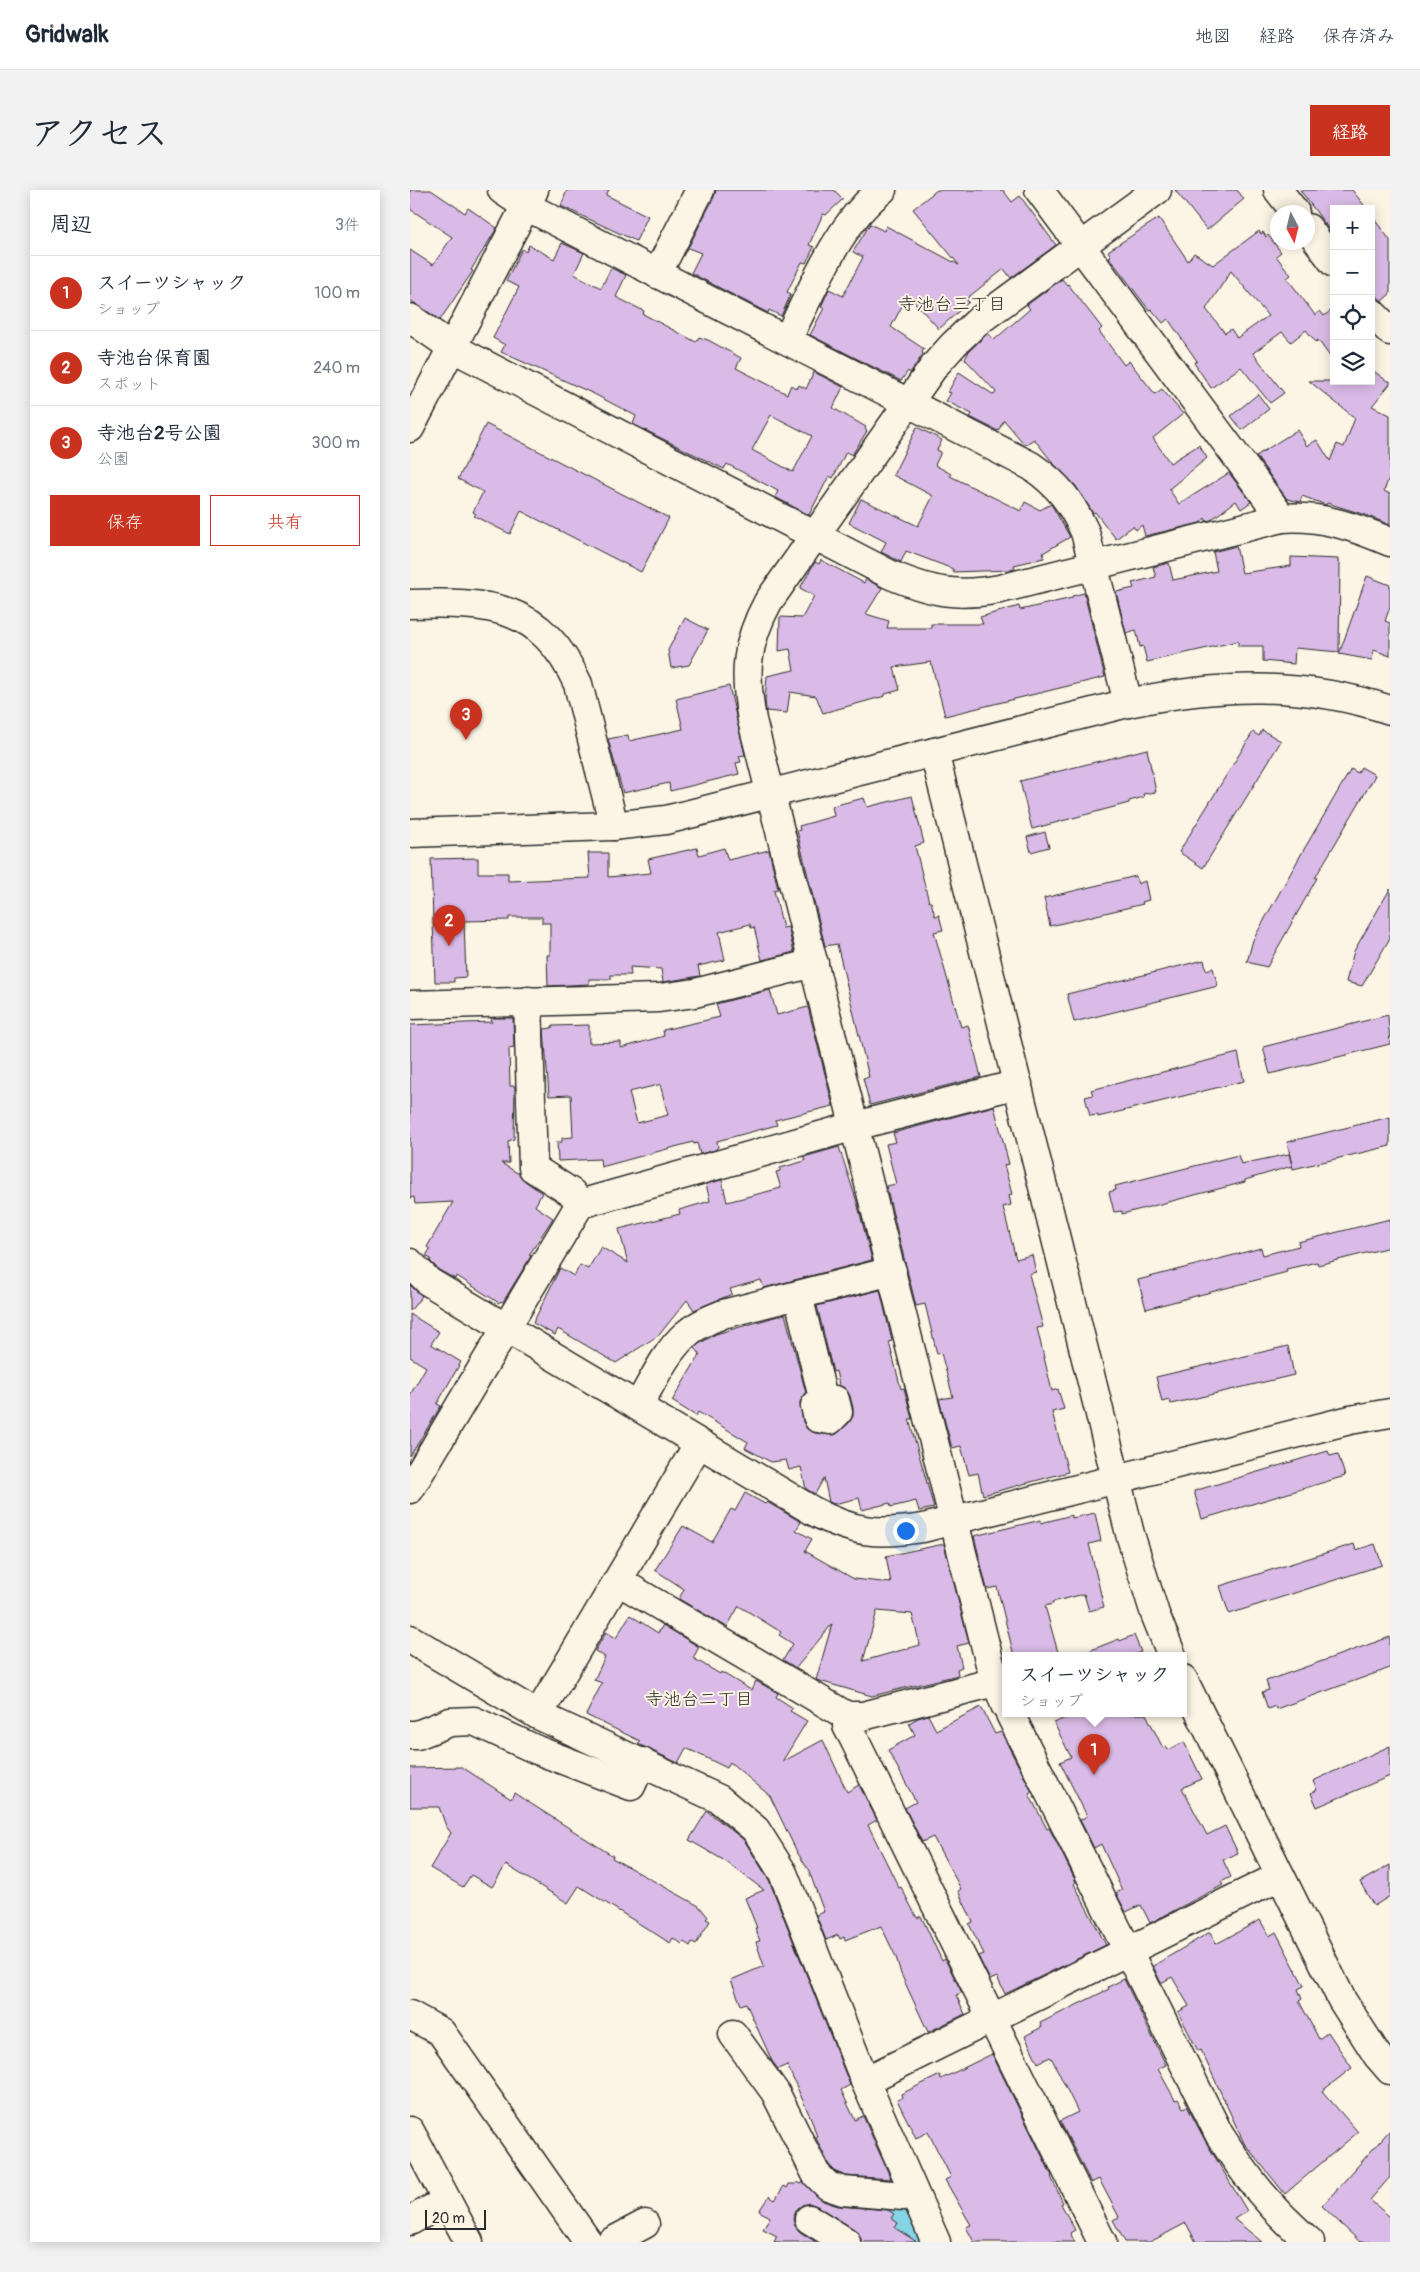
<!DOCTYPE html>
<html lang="ja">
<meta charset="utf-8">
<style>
:root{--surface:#fff;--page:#f2f2f3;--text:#1f2937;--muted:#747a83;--line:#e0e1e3;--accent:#c8321e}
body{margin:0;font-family:Pangolin,"Klee One",sans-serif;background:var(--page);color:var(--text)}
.controls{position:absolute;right:15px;top:15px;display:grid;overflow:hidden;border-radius:0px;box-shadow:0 2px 12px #0003}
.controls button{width:45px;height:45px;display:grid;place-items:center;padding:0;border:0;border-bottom:1px solid var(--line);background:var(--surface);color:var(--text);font:25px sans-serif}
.compass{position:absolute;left:860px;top:15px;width:45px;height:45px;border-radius:50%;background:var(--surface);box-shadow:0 2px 12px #0003;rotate:173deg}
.scale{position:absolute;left:15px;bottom:12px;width:61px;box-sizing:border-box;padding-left:5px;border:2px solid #2b2b2b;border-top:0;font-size:14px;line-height:18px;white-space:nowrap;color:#2b2b2b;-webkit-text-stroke:4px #fcf5e5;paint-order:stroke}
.you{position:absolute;left:495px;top:1340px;width:18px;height:18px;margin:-12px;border:4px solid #fff;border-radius:50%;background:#1a73e8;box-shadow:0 0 0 8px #1a73e833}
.badge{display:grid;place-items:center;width:32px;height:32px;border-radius:50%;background:var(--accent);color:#fff;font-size:16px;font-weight:700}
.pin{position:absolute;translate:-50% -41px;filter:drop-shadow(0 1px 2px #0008)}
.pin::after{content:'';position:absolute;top:26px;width:18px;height:15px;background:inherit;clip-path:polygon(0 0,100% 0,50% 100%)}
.popup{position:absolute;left:592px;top:1462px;width:185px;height:65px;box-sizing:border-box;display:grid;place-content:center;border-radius:0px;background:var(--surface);filter:drop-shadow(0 1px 4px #0005);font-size:16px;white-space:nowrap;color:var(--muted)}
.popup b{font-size:19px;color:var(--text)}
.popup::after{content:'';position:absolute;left:50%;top:100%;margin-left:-10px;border:10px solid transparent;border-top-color:var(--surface)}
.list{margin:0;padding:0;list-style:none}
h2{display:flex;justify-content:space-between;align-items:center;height:65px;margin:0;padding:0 20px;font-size:21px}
h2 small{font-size:16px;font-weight:400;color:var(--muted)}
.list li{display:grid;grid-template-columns:32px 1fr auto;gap:15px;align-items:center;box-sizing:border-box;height:75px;padding:0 20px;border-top:1px solid var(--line)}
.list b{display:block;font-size:19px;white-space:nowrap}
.list p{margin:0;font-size:16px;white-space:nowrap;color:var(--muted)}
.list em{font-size:16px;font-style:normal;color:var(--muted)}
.actions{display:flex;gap:10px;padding:15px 20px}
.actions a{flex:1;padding:11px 0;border:1px solid var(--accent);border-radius:0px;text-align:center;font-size:18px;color:var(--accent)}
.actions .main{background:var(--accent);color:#fff}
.icon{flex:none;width:28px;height:28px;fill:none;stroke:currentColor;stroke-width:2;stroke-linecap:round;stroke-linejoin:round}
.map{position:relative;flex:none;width:980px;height:2052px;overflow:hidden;border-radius:0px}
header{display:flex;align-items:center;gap:30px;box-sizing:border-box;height:70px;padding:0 25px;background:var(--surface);border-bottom:1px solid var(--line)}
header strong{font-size:24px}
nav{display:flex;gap:28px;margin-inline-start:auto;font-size:18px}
.intro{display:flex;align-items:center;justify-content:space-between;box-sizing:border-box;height:120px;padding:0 30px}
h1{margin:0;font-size:35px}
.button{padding:12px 22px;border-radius:0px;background:var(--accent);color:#fff;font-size:18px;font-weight:700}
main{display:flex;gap:30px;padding:0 30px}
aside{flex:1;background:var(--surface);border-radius:0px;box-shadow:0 2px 12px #0003}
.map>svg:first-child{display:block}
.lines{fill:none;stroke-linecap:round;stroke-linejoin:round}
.river{stroke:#87d4e6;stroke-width:36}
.building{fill:#dabbe7;stroke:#2b2b2b;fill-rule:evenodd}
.minor-casing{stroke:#2b2b2b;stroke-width:31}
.minor{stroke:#fcf5e5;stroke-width:28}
.labels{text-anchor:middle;stroke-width:4;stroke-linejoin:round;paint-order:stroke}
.neighbourhood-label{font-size:18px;fill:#2b2b2b;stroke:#fcf5e5}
</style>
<header>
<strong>Gridwalk</strong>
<nav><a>地図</a><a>経路</a><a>保存済み</a></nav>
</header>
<div class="intro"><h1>アクセス</h1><a class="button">経路</a></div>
<main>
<aside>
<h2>周辺<small>3件</small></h2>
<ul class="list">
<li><span class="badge">1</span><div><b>スイーツシャック</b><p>ショップ</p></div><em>100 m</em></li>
<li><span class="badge">2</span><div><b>寺池台保育園</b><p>スポット</p></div><em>240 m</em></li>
<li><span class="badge">3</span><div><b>寺池台2号公園</b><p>公園</p></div><em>300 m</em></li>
</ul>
<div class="actions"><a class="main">保存</a><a>共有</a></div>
</aside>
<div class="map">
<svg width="980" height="2052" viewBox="0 0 980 2052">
<rect width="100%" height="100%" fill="#fcf5e5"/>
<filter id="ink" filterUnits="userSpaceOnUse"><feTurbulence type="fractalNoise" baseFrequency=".02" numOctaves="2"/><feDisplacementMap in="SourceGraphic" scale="10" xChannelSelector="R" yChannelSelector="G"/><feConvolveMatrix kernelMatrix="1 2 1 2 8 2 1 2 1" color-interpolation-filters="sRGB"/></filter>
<g filter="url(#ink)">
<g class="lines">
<polyline class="river" points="490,2018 507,2052"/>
</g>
<g class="building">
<polygon points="0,0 21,0 55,23 58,18 87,38 61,80 63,81 30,130 0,110 0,60 23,75 42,47 0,19"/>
<polygon points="157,0 199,0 196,5 238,26 226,51 151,16"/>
<polygon points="306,0 424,0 433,9 416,25 413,24 399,55 404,57 396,73 392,72 377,102 381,104 371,126 359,120 358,123 281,83 291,63 278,58 304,7"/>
<polygon points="527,0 593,0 602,12 610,6 646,55 601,88 594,79 556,109 559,112 529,139 498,105 481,137 514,159 512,162 513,164 500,183 498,181 491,191 400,145 414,118 411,117 419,99 433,106 453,67 443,62 460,34 474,41 476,36 549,75 503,19"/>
<polygon points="765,0 827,0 834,9 797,40"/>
<polygon points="890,0 942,0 957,19 924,19 924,46"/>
<polygon points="961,25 980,50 980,104 972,111 961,101"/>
<path d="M749 28 778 71 784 63 803 75 849 41 851 44 853 42 856 47 858 45 871 62 866 66 881 85 877 88 905 125 910 121 914 126 924 118V172L908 150 906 152 896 140 881 152 872 142 843 163 874 203 860 213 831 177 801 198 784 173 787 171 758 129 753 133 741 119 739 120 699 67 701 66 698 61ZM821 81 858 126 827 148 821 139 815 143 796 119Z"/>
<path d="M152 53 174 63 164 84 191 98 201 78 216 85 206 107 234 121 233 124 286 152 289 147 298 150 331 168 326 178 377 204 381 195 387 199 389 195 396 199 404 182 433 197 423 218 456 237 455 239 457 241 442 265 436 262 423 288 419 286 399 325 365 307 368 301 317 274 314 279 257 251 223 234 226 226 184 204 91 162 95 155 83 148 109 97 96 91 112 59 116 62 119 55 144 69ZM361 225 402 246 383 282 342 260Z"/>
<polygon points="652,89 657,95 658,94 692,138 689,141 714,175 719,171 745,204 752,199 773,224 743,248 760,273 789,255 797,268 759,299 769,314 819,283 841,312 831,319 826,311 801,330 796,331 795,328 790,333 735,346 732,335 726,340 723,336 706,349 685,322 683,323 665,295 643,273 624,249 615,255 594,230 588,241 560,227 562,224 536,211 541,203 538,202 549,182 584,205 586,202 555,169 559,161 578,143 584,150 620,119 617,115"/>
<polygon points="961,179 977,191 980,191 980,194 962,216 980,225 980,285 974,301 980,304 980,335 956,325 917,313 916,315 892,306 890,312 877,309 846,266 887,240 897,256 907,250 920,271 927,254 934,257 945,228 899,191 961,191"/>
<polygon points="848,204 859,219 832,240 821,226"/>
<polygon points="76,234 259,328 231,382 111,321 100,344 64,326 66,324 63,322 73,302 48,289"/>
<polygon points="507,237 532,250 527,260 531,262 525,275 541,284 540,286 611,321 615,312 630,320 641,314 660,347 633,363 634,368 604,375 605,379 600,380 543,382 543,379 496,361 491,372 471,362 476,352 439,333 451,309 508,336 523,306 483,285"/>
<polygon points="826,356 832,383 881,376 881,367 928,369 928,373 930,373 929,462 885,458 884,474 853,471 853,456 828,456 828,451 737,472 733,456 730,457 726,440 716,443 706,402 724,398 722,393 746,387 743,377 759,373 763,390 807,381 803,362"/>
<polygon points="411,370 454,393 456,389 472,398 456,424 479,431 477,438 521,438 521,434 573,434 570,427 609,416 610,420 662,408 662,406 674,403 695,487 535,526 521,472 484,477 490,500 475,504 475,506 413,523 406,506 380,502 377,523 356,521 355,510 357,486 384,480 380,459 369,461 370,427 392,428 404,406 390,398 405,372 409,374"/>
<polygon points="957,386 980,395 980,417 975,431 980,433 980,466 964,460 962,470 929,464"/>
<polygon points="275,428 298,440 279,475 261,478 258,460"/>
<polygon points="319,496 335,565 329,566 331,572 326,573 329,584 260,601 259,593 213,603 198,549 218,545 219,551 273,539 266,509"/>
<polygon points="852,540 871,551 793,678 769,662 843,542 849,546"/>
<polygon points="737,559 746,602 733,604 734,607 719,611 719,613 622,639 610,591"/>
<polygon points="951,577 965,585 962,591 905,688 907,688 857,777 837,772 843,750 893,661 941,579 948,583"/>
<polygon points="502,606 514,653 505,656 519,712 521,712 525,726 529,725 533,740 524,742 551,837 558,835 571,887 460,915 453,888 459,887 427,754 415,756 387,641 390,640 389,636 424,626 422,616 454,608 457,617"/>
<polygon points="635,642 639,657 621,662 617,647"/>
<polygon points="287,658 289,665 314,658 318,670 359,660 368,699 364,700 373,738 378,737 384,762 352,770 344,737 341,738 340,734 309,742 315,770 288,776 290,786 253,792 251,779 220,777 221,785 201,785 201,789 179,789 179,794 138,796 137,765 140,765 140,733 132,733 132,727 99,727 99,730 54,731 56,787 44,788 44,792 25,792 21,669 68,668 68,683 98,683 98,691 180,688 178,663 198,663 198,687 241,683 238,669"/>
<polygon points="726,686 728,694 735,691 739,710 732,712 733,714 640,736 634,708"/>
<polygon points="980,699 980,748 952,796 936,792 944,761"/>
<polygon points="794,770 796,780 803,778 808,796 664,832 657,804"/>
<path d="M360 800 367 825 398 817 423 916 365 930 367 935 307 951 308 957 305 960 290 964 287 953 284 954 283 952 191 977 190 969 148 971 147 952H152V948L163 947 161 905 139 906 134 839 142 838V836L179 835V853L211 852V858L254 846 253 840 310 827 306 814ZM248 895 250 894 258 925 227 933 219 902Z"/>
<polygon points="978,825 980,854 860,884 853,857"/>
<polygon points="81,828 103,828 104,857 99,858 100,896 105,896 104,949 98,951 99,973 91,973 109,984 115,991 132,1003 125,1016 143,1028 119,1065 121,1066 93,1112 91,1111 89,1113 47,1086 45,1089 29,1080 20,1071 21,1069 16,1066 20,1059 17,1057 43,1012 5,1014 4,1007 0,1008 0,835 82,832"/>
<polygon points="828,863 834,891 688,927 688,925 680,926 675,907 683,905 681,900"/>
<polygon points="584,916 599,974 594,975 602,1004 599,1005 601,1015 593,1017 606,1069 622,1065 626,1082 619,1084 633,1137 627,1138 642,1201 648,1199 654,1219 642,1222 658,1282 573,1305 568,1283 559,1285 551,1256 542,1258 529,1209 543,1207 531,1163 527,1164 515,1114 506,1116 476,996 486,994 476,954 486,952 483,943"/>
<polygon points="980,927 980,956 883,979 877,952"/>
<polygon points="429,957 447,1012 462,1070 354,1098 351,1090 320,1099 322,1104 284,1120 277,1110 249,1145 206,1173 148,1139 145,1145 123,1133 150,1078 164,1086 170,1075 178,1079 191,1057 218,1073 209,1039 270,1024 269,1020 300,1011 296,994 312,990 317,1012 371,998 366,982 370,981 370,978 395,971 394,967"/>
<polygon points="879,964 882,976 835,990 835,992 712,1024 712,1021 704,1022 699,1002 706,1000 705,996 828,965 831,974"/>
<polygon points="980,1029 980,1057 908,1075 907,1072 876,1079 877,1082 736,1119 728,1090 851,1058 853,1065 889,1056 888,1052"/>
<polygon points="0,1095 12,1106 0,1121"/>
<polygon points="470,1100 482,1151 479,1152 491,1199 494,1198 502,1229 499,1229 524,1318 509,1321 506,1311 481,1317 480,1313 452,1320 449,1308 424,1314 419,1312 414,1288 405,1304 396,1299 391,1277 379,1280 376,1270 361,1272 335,1258 338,1252 288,1222 286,1226 262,1211 290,1164 285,1158 289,1154 306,1144 375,1124 396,1203 390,1212 393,1232 397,1239 405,1243 425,1245 439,1233 443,1226 443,1218 440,1206 436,1199 429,1195 426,1181 423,1182 407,1116"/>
<polygon points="0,1124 29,1142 21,1154 51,1172 27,1214 31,1216 0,1266 0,1205 16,1177 0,1167"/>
<polygon points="878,1156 884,1185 761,1214 759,1210 752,1212 746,1187"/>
<polygon points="918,1261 920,1266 928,1264 935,1286 792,1329 784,1301"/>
<path d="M335 1303 355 1314 357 1312 391 1332 386 1340 402 1349 395 1361 444 1389 481 1393 476 1366 534 1354 559 1453 547 1456 552 1477 547 1479 548 1485 462 1506 406 1490 422 1434 386 1478 373 1470 383 1454 369 1445 371 1442 329 1416 317 1437 269 1409 274 1399 245 1380 273 1336 302 1352 321 1319 325 1321ZM467 1421 502 1424 510 1455 453 1471Z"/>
<polygon points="685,1323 691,1351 679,1354 694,1417 679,1421 674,1404 642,1412 643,1414 635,1416 649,1466 604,1466 587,1397 577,1399 564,1346 631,1330 631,1333 662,1325 662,1328"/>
<polygon points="944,1354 946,1360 965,1354 972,1375 819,1424 810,1396"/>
<polygon points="220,1425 248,1443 253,1435 289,1457 283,1468 310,1484 311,1482 341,1500 346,1491 368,1503 366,1507 383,1518 380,1521 397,1531 372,1572 413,1550 437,1602 449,1595 467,1630 458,1635 489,1698 491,1697 507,1728 511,1726 532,1771 535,1769 552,1803 546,1805 555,1824 518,1842 491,1784 486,1767 471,1736 435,1750 434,1747 430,1749 428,1745 416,1750 406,1725 414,1722 399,1681 387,1662 360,1606 320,1572 317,1578 276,1558 268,1573 228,1554 230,1551 176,1525 192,1493 184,1490 195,1467 185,1461 196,1442 206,1448"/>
<polygon points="724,1445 731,1462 720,1466 666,1466 709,1449 710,1451"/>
<polygon points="980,1447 980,1478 866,1519 865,1516 858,1519 852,1502 859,1500 856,1491"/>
<polygon points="571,1517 585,1544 591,1542 622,1602 619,1604 637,1639 639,1638 649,1657 666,1692 664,1694 696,1755 595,1804 587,1787 580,1790 568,1766 574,1764 559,1734 563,1732 548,1701 551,1699 523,1647 512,1652 495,1618 506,1612 478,1560 505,1545 499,1533 508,1528 518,1525 526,1540"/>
<polygon points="664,1524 736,1524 753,1558 756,1556 758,1560 774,1552 792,1589 772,1598 797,1645 815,1636 828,1663 813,1670 821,1687 811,1692 813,1695 740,1733 731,1715 716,1722 706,1703 712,1700 691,1654 684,1658 670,1630 677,1626 650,1572 661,1567 644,1533"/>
<polygon points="980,1556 980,1586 907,1617 901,1603 907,1600 903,1591"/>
<polygon points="52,1577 101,1609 104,1603 203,1666 202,1668 289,1716 298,1727 296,1729 300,1731 286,1754 282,1752 280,1756 274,1752 272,1754 263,1748 260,1753 169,1696 158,1713 96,1675 82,1697 61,1685 53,1697 20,1678 41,1643 36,1636 29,1617 0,1617 0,1578"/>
<polygon points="297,1621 334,1650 359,1690 440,1895 431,1900 445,1930 453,1926 481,1989 436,1986 426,1982 419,1975 406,1948 407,1947 402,1931 377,1875 368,1879 362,1871 336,1813 331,1815 321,1790 354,1776 346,1752 350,1751 345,1738 347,1738 335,1708 354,1700 315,1671 279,1650"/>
<polygon points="980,1675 980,1706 964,1716 950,1692"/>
<polygon points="850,1730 859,1746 866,1742 894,1796 888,1799 892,1809 889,1811 909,1849 918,1842 942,1878 912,1901 948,1942 875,2004 834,1953 791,1860 788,1861 768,1822 779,1816 762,1787 751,1793 743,1776 800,1742 806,1754"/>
<polygon points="714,1789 756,1875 748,1879 765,1910 768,1909 773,1918 777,1916 796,1952 837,2021 824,2029 852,2052 786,2052 776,2033 740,2052 715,2052 703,2030 709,2027 689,1989 681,1993 650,1931 668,1922 642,1869 640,1867 628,1873 615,1846 632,1837 630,1833 699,1799 698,1797"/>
<polygon points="582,1864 642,1986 641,1987 653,2013 651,2014 665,2040 660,2043 665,2052 564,2052 556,2037 561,2035 535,1990 541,1987 518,1942 506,1948 487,1910 492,1908 491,1904 530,1885 531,1889"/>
<polygon points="980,1940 980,1987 960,2010 980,2027 980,2052 950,2052 912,2016"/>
<polygon points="387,1992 391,1994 393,1992 413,2011 428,2016 478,2020 484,2024 481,2028 488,2033 485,2038 507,2052 452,2052 449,2044 444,2039 407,2016 399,2013 392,2015 386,2020 383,2029 385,2036 390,2042 406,2052 364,2052 367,2046 353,2039 360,2027 349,2021 359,2006 365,2010 374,1996 377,1998 379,1994 386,1994"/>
</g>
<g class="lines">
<g class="minor-casing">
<g id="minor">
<path d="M92 0 116 16 621 276C649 295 661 312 675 342L718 513"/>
<polyline points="629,0 872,328"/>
<polyline points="868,0 885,22"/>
<polyline points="898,38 924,73"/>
<polyline points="247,84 290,0"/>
<polyline points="961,122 980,141"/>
<path d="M0 128 43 158 481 385C522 402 546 407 590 399L872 328C911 325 945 337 980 352"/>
<path d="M377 150C402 101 428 33 472 0"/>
<polyline points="0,238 124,0"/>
<path d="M0 414C79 412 131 413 168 494L204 636"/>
<polyline points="524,562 720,1344 745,1424 762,1466"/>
<path d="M0 643 202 636 256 630 718 513C808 494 892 491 980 520"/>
<polyline points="118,811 123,978 162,1003 170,1014"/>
<polyline points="0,815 249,808 285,803 404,773"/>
<path d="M0 1073 19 1092 403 1321C444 1343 468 1345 513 1338L940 1230 980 1223"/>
<polyline points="388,1105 413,1208"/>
<polygon points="413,1208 425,1210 428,1222 420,1230 408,1228 405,1216"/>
<path d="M228 1216C242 1193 255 1163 275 1145 286 1135 300 1129 313 1124L482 1081"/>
<polyline points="0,1299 170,1014 445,936 608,894"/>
<polyline points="208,1391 437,1526 453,1526 585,1492"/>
<polyline points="0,1449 128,1525 309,1609 346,1640 373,1683 455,1891 526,2052"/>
<polyline points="773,1489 932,1810 967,1865 980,1880"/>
<path d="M595 1515 580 1474 342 530C334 484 335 454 358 412L525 175 544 154 567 132 747 0"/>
<path d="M600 1524 809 1944C836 1987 861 2019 900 2052"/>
<polyline points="128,1525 289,1253"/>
<polyline points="437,1526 437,1536 443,1547 692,2052"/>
<polyline points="0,1545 7,1545 40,1532 64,1531 127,1560 221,1596 232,1572"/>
<polyline points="0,1825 31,1842 178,2052"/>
<polyline points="323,1844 365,1902 406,1984 418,1996 433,2001 494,2006 503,2001"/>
<polyline points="455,1891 870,1686"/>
<polyline points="0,1941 59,2052"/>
<polyline points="399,2029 436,2052"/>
<polyline points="0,2031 36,2011"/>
<polyline points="201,2052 235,2034"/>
</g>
</g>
<use href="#minor" class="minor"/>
</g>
</g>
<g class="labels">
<g class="neighbourhood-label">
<text x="542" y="120">寺池台三丁目</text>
<text x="289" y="1515">寺池台二丁目</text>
</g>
</g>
</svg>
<div class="controls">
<button>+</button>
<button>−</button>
<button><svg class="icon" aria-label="locate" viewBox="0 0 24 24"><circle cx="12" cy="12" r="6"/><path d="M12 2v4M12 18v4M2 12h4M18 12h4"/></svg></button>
<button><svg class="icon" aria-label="layers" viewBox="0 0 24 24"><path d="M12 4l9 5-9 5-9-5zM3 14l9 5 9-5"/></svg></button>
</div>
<svg class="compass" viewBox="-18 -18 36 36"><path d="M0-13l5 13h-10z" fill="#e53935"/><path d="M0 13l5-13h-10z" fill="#747a83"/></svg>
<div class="scale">20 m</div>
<div class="you"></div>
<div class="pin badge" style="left:684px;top:1585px">1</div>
<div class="popup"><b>スイーツシャック</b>ショップ</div>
<div class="pin badge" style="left:39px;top:756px">2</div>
<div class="pin badge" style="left:56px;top:550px">3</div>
</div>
</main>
